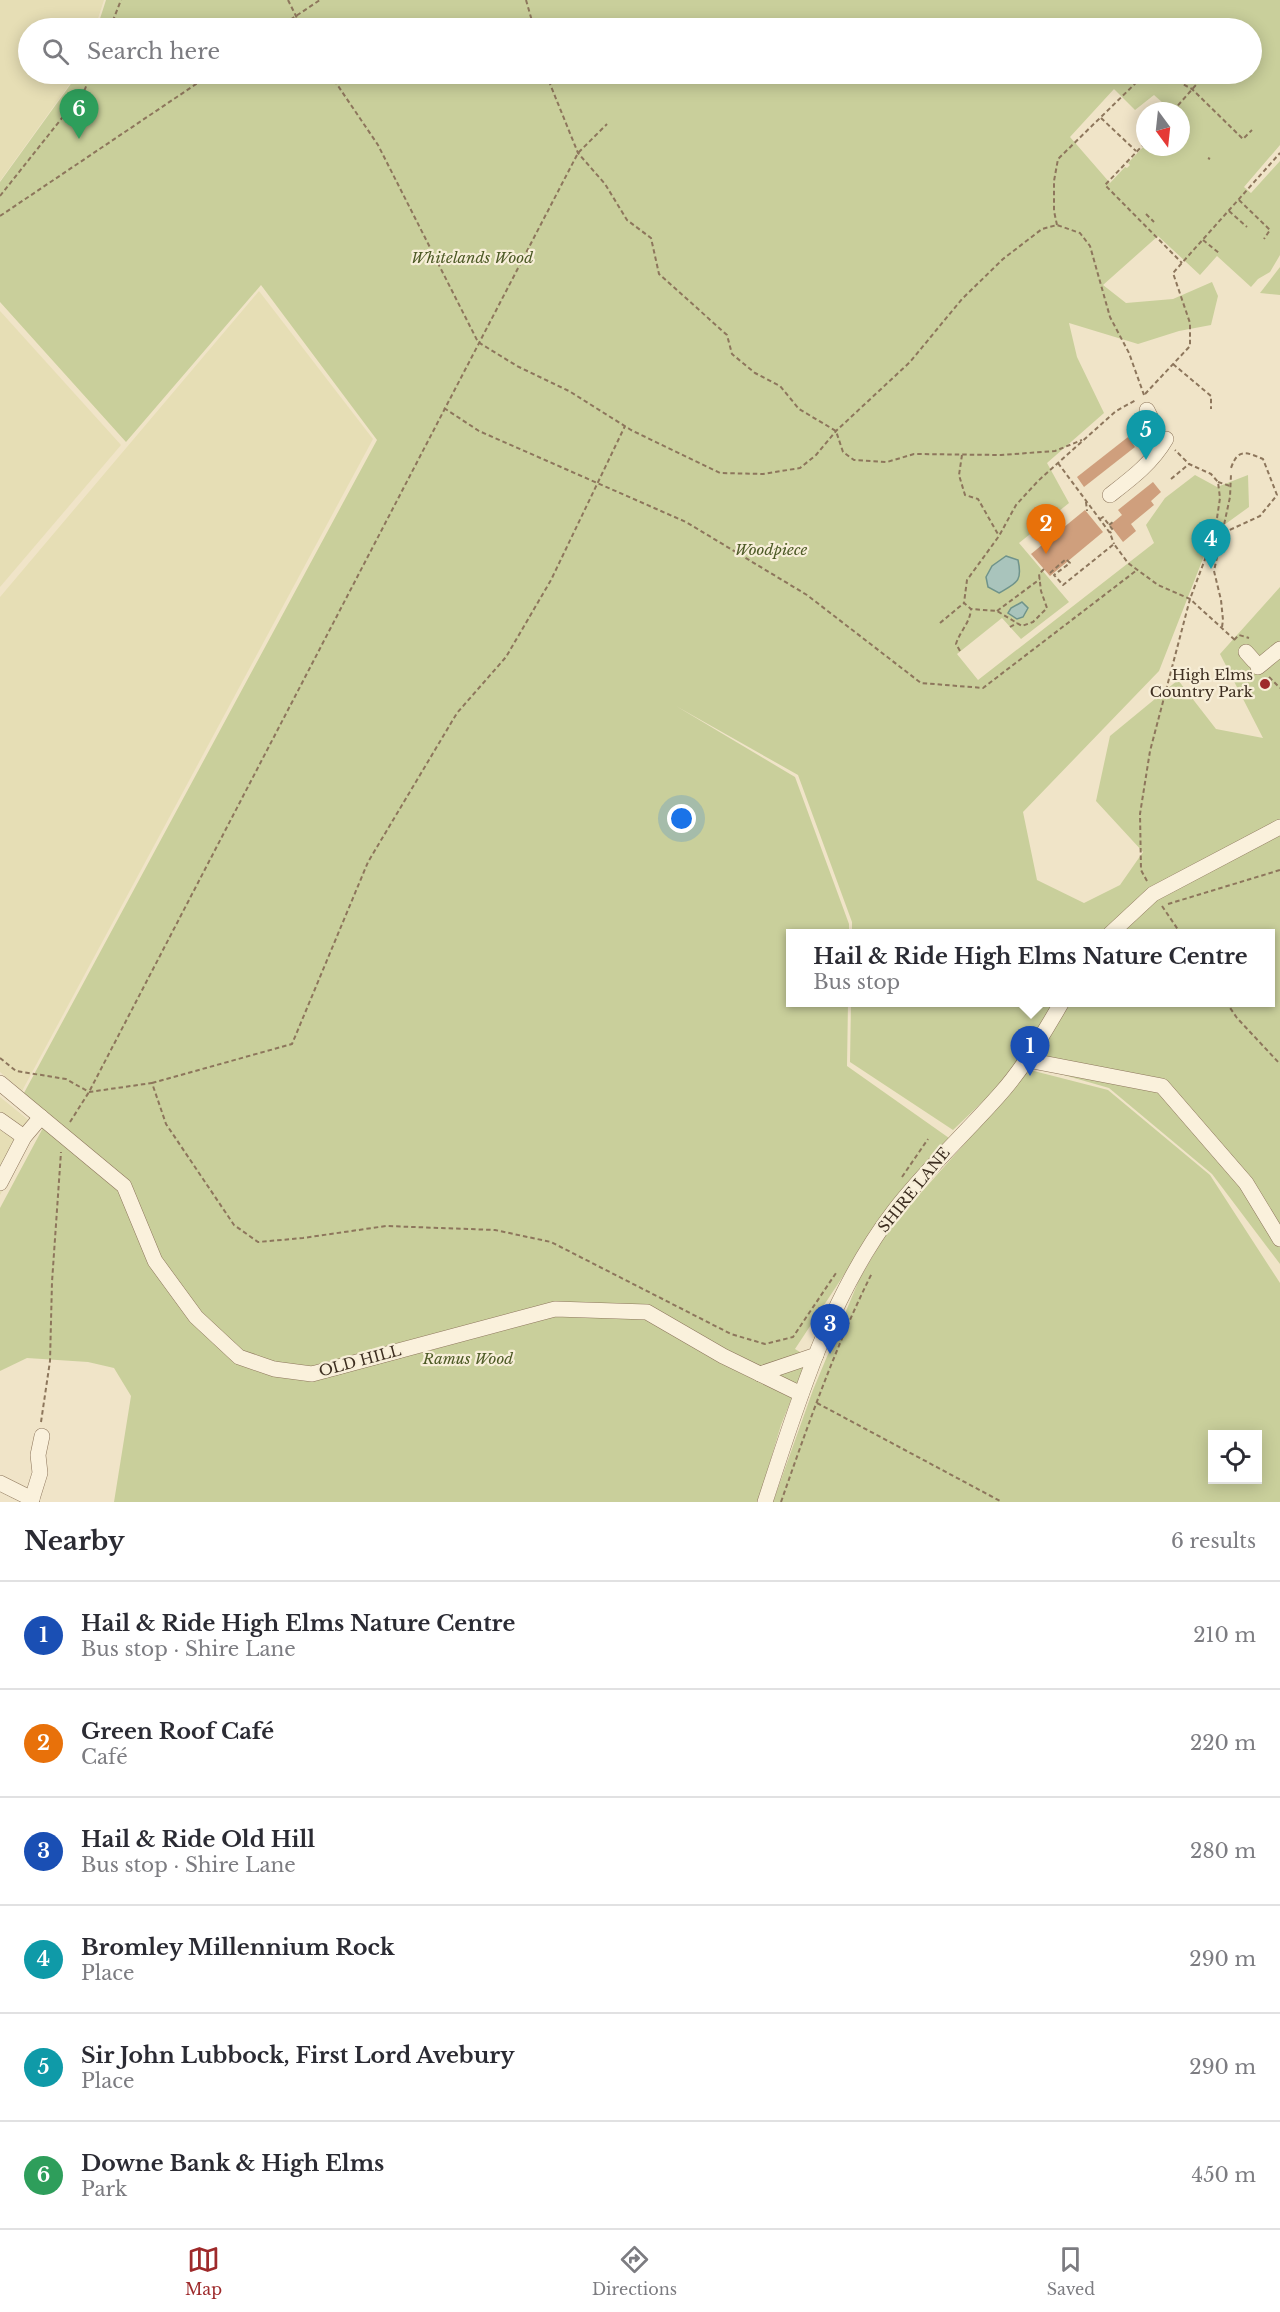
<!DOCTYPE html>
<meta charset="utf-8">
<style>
:root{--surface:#fff;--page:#f2f2f3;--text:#2b2b33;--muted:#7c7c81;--line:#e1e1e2;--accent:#9e2a2b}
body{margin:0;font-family:"Libre Baskerville",serif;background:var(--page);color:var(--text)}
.controls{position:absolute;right:18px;bottom:18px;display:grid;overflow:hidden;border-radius:0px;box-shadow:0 3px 15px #0003}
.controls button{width:54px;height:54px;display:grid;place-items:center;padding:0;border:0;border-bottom:2px solid var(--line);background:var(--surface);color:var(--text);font:30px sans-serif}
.compass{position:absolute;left:1136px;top:102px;width:54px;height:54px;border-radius:50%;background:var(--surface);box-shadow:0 3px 15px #0003;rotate:165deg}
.you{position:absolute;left:682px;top:819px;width:21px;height:21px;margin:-15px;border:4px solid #fff;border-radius:50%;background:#1a73e8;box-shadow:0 0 0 9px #1a73e833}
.badge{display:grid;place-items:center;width:39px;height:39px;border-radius:50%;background:var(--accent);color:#fff;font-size:20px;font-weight:700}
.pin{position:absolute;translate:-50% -50px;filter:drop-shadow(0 2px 3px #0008)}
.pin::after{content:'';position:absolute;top:32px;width:21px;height:18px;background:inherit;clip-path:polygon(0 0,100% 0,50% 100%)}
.popup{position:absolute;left:786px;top:929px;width:489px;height:78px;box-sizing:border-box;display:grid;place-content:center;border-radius:0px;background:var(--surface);filter:drop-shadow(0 2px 4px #0005);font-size:20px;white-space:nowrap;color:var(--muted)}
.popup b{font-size:22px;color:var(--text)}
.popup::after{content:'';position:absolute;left:50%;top:100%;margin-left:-12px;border:12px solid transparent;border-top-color:var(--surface)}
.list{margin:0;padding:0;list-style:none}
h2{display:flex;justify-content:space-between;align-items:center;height:78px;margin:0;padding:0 24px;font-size:26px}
h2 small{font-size:20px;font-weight:400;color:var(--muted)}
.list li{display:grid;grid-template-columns:39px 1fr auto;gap:18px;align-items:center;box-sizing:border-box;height:108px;padding:0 24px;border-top:2px solid var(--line)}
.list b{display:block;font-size:22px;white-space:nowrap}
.list p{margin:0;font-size:20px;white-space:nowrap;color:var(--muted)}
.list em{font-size:20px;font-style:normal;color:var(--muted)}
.icon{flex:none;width:33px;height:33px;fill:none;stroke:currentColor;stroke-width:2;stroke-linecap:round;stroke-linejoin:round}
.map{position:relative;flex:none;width:1280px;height:1502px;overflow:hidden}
.search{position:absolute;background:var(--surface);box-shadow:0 3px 15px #0003;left:18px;right:18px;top:18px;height:66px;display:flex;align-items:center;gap:15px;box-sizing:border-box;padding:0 21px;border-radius:33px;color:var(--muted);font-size:22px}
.sheet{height:726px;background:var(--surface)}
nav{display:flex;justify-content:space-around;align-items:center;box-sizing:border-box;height:84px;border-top:2px solid var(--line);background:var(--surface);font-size:16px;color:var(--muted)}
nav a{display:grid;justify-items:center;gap:3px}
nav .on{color:var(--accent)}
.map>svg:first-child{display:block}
.farmland{fill:#e6deb5}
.green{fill:#c9cf9b;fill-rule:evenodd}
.water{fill:#a9c4bc;stroke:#6f938a;stroke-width:1.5}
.building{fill:#cf9f7d}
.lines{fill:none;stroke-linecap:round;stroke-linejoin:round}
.minor-casing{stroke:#8d765c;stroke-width:16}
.path{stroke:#8d765c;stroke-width:2;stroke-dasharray:4.5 3;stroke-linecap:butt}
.minor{stroke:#faf1dc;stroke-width:15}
.poi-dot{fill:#9e2a2b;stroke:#f7eed8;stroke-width:2}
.labels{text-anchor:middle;stroke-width:4.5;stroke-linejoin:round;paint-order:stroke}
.park-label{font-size:15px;font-style:italic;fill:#4d5a26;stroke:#f7eed8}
.poi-label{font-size:15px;fill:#3d2e20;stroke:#f7eed8;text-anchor:end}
.street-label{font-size:15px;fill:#3d2e20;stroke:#f7eed8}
</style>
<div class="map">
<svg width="1280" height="1502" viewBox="0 0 1280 1502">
<rect width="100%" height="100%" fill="#f0e4c8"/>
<g class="farmland">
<polygon points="0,0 104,0 95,28 28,28 28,74 77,74 0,181"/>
<polygon points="259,291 373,439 22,1091 0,1072 0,597"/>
<polygon points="0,311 121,445 0,587"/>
<polygon points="0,1097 37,1127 0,1195"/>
</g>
<g class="green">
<path d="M106 0H1280V145L1244 187 1251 193 1280 161V255L1270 272 1258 279 1251 287 1217 256 1200 275 1158 236 1103 285 1126 303 1173 299 1212 282 1218 296 1211 325 1179 331 1138 344 1069 323 1077 357 1104 413 1047 463 1069 503 1019 543 1069 602 1021 639 1002 618 957 654 978 680 1154 543 1146 525 1165 498 1195 475 1217 487 1248 475 1249 507 1213 533 1159 671 1023 812 1037 880 1084 903 1120 885 1143 852 1096 801 1110 736 1178 680 1216 729 1263 738 1220 654 1280 587V1264L1212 1174 1109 1088 1029 1065 996 1089 953 1130 850 1062 851 1003 1270 1002V934L852 933V922L798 775 676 706 795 777 849 924V933L790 934V1002L848 1003 847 1066 949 1138 890 1205 795 1349 808 1357 781 1425 758 1502H114L131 1396 114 1368 88 1362 27 1358 0 1371V1208L44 1126 18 1104 377 440 261 285 126 442 0 302V182L78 74H1252V28H97ZM1114 89 1135 110 1154 95 1172 111H1181V147L1145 145 1128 163 1130 165 1127 168 1125 167 1110 183 1070 137Z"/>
<polygon points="1280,267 1280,295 1260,293"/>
<path d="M1030 1070 1108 1090 1210 1175 1280 1283V1502H773L813 1390 859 1280 888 1230ZM1212 1434H1258V1480H1212Z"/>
</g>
<g class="water">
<path d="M1006 556 1018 560C1023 582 1016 583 999 593L988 587 986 577 992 566Z"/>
<polygon points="1022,602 1028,608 1023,617 1017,619 1008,613 1011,608"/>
</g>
<g class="building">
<polygon points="1128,437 1135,447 1084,487 1077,477"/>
<polygon points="1153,482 1161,492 1151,501 1154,505 1131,524 1136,531 1123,542 1110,525 1122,515 1118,510"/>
<polygon points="1085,510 1103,532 1050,576 1031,554"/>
</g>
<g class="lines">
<g class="minor-casing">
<g id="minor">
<polyline points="1147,410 1152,420"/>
<path d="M1110 495C1132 478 1152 463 1166 439"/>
<polyline points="1246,652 1254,661"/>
<polyline points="1258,667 1280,649"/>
<polyline points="1110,934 1153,894 1280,827"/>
<polyline points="1027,1060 1162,1086 1246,1183 1280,1239"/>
<polyline points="0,1083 124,1186 155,1261 196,1317 239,1357 274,1369 312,1374 555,1309 647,1312 723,1356 801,1394"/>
<polyline points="0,1120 24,1137"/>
<polyline points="0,1183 24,1137 41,1117"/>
<polyline points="760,1374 816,1355"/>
<polyline points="0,1483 32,1499"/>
<polyline points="31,1502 40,1473 38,1455 42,1436"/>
<path d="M765 1502C798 1402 829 1296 894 1211 926 1169 966 1133 1001 1093 1025 1066 1043 1034 1062 1002"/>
</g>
</g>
<g class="path">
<polyline points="288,0 302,28"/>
<polyline points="526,0 534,28"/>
<polyline points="110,28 121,0"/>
<polyline points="278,28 320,0"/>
<polyline points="330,74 378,145 478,342 517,366 569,391 631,430 720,473 763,474 800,468 816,455 836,431 910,362 962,299 1003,259 1042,229 1057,225 1080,233 1090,246 1110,317 1129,353 1144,395"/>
<polyline points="546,74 578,153 605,184 627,220 651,238 659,274 727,335 732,354 755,373 780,386 799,409 836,431 843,452 854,460 887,462 914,454 1001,455 1055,451 1082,440"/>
<polyline points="1164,74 1192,89 1243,139 1252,130"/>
<polyline points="1173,111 1203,77"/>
<polyline points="1101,118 1136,151"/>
<polyline points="1145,143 1105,185 1182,263"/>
<polyline points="1208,158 1210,159"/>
<polyline points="0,196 85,89 91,74"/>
<polyline points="1239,200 1270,230 1264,239"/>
<polyline points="1229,211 1247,227"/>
<polyline points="1146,214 1154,222"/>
<polyline points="0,216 211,74"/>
<polyline points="1057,225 1054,211 1054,181 1058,159 1145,74"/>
<polyline points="1203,240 1219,253"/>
<polyline points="1173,364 1211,396 1211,409"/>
<polyline points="1145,394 1190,346 1190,323 1173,273 1280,153"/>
<polyline points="444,408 479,431 686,522 807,595 921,683 983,688 1137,570"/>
<polyline points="962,455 959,475 965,495 978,499 999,536"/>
<polyline points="1058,463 1110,533 1114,544"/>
<polyline points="1171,479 1189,464"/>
<polyline points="1218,482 1230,486"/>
<polyline points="1086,502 1087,511"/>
<polyline points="1100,519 1103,517 1113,530 1110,533"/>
<polyline points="1109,525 1114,521"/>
<path d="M1223 533 1260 516 1277 495 1263 459C1246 452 1238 448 1231 468"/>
<polyline points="1044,569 1039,574 1041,591 1047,608 1033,622 1022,626 997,611 971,609 964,603 967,580 999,536 1016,505 1038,481 1116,411 1136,400"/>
<polyline points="1050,573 1066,559 1070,563 1054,575 1063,585 1114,544 1128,563 1158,585 1190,599 1236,641"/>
<polyline points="997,611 1040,579"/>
<polyline points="940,623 964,603"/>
<polyline points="1010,627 1017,623"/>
<polyline points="1222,627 1223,620 1221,600 1214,571 1230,497 1231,474"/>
<polyline points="1234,640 1239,635 1249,638"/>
<path d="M960 651 956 644C960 631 970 623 971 609"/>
<polyline points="1269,677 1280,688"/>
<polyline points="1147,881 1141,870 1140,814 1150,751 1190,599 1210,546 1217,518 1220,498 1218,482 1211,474 1189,464 1175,450"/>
<polyline points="1168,904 1280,870"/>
<polyline points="1162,906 1181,934"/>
<polyline points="1226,1002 1237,1018 1280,1064"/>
<polyline points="0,1058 16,1071 66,1079 89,1092 152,1083 166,1124 234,1225 258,1242 303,1238 386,1226 495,1230 551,1242 731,1334 765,1344 793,1337 836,1273"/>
<polyline points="152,1083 292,1044 368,862 457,713 506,657 551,580 625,426"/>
<polyline points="70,1122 89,1092 578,153 607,124"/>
<polyline points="902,1177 928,1139"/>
<polyline points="817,1403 1002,1502"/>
<polyline points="41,1422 50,1361 52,1282 61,1152"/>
<path d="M781 1502C808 1425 835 1347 872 1273"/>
</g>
<use href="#minor" class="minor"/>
</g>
<circle class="poi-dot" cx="1265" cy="684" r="6"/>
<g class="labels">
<g class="park-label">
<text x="472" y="263">Whitelands Wood</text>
<text x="771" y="555">Woodpiece</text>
<text x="468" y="1364">Ramus Wood</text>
</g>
<g class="poi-label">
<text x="1253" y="680">High Elms<tspan x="1253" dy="17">Country Park</tspan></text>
</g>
<g class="street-label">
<text transform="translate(914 1190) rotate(-51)" y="5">SHIRE LANE</text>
<text transform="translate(360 1361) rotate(-15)" y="5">OLD HILL</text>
</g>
</g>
</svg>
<div class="controls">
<button><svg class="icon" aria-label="locate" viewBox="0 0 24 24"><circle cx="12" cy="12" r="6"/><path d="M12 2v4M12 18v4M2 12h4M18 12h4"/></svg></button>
</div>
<svg class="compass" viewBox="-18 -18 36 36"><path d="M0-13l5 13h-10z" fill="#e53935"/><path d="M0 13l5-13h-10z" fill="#7c7c81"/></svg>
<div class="you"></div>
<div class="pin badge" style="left:1030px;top:1076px;background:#1a4fb4">1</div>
<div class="popup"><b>Hail &amp; Ride High Elms Nature Centre</b>Bus stop</div>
<div class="pin badge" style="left:1046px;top:554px;background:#e8710a">2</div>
<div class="pin badge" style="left:830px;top:1354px;background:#1a4fb4">3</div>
<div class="pin badge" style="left:1211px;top:569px;background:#0f9aa8">4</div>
<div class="pin badge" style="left:1146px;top:460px;background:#0f9aa8">5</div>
<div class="pin badge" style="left:79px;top:139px;background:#2e9e5b">6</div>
<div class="search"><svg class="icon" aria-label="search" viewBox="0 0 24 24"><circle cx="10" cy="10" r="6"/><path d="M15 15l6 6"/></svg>Search here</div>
</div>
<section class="sheet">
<h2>Nearby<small>6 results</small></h2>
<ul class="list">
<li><span class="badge" style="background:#1a4fb4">1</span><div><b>Hail &amp; Ride High Elms Nature Centre</b><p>Bus stop · Shire Lane</p></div><em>210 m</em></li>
<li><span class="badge" style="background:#e8710a">2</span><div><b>Green Roof Café</b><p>Café</p></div><em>220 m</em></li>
<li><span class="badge" style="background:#1a4fb4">3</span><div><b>Hail &amp; Ride Old Hill</b><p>Bus stop · Shire Lane</p></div><em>280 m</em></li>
<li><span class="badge" style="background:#0f9aa8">4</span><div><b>Bromley Millennium Rock</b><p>Place</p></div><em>290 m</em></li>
<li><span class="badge" style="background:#0f9aa8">5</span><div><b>Sir John Lubbock, First Lord Avebury</b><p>Place</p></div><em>290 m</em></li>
<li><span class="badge" style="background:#2e9e5b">6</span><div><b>Downe Bank &amp; High Elms</b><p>Park</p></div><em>450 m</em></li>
</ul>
</section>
<nav>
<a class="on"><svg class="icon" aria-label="map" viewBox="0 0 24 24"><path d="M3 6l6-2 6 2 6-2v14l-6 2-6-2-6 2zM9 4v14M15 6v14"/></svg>Map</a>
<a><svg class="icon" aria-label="directions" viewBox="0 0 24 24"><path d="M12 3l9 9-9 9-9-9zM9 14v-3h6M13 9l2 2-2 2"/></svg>Directions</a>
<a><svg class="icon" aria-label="saved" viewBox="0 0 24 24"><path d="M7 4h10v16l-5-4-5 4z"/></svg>Saved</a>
</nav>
